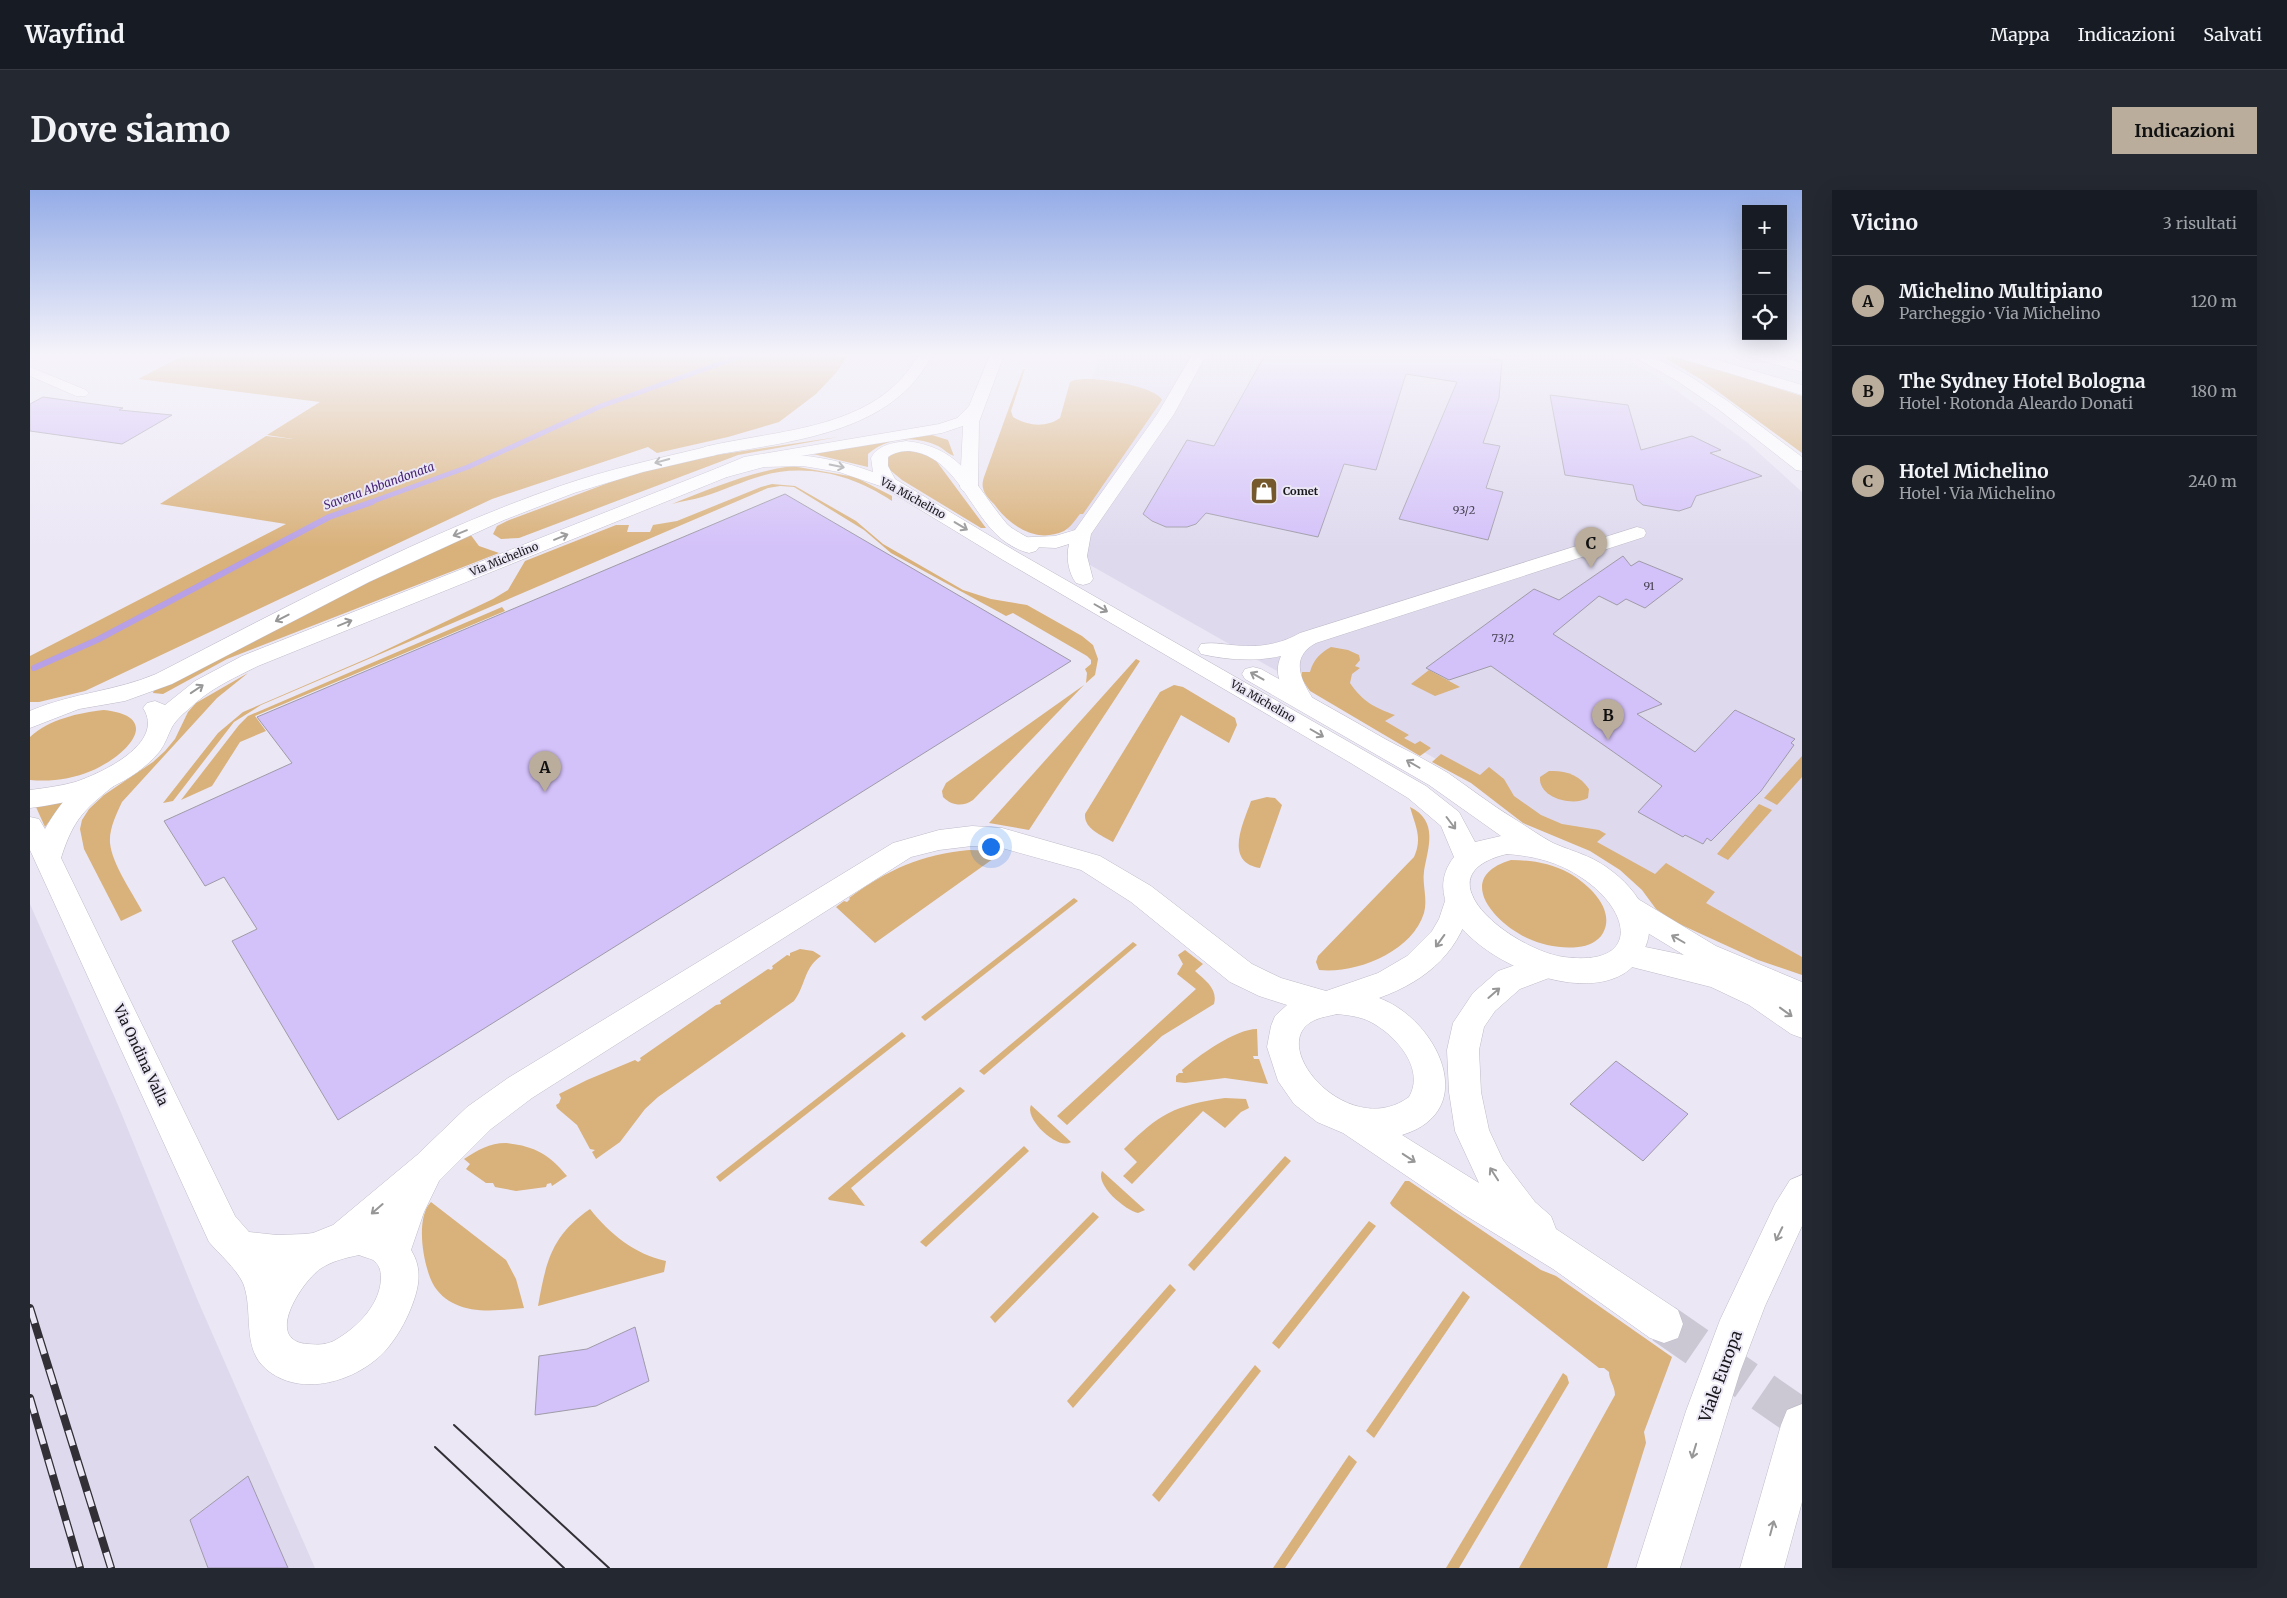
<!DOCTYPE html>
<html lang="it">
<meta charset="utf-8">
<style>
:root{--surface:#171b24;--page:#242831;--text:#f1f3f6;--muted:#9ea1a6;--line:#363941;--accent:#baad9c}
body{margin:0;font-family:Merriweather,serif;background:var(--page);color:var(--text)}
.controls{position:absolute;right:15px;top:15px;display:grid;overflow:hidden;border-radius:0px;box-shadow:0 5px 20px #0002}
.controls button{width:45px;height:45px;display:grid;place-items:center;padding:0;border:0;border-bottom:1px solid var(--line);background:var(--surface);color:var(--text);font:25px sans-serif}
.you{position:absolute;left:960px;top:656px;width:18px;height:18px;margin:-12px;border:4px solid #fff;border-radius:50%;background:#1a73e8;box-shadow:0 0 0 8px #1a73e833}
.badge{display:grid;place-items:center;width:32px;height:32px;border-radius:50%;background:var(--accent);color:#111;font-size:16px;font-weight:700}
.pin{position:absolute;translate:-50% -41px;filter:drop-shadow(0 1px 2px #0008)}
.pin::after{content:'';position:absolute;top:26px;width:18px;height:15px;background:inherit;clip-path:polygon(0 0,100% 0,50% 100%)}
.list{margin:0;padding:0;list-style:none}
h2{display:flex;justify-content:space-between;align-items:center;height:65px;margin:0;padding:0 20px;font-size:21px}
h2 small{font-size:16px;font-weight:400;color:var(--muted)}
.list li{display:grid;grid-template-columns:32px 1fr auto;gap:15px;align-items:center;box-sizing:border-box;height:90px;padding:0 20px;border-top:1px solid var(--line)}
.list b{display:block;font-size:19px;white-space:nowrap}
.list p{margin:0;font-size:16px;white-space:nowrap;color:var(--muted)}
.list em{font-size:16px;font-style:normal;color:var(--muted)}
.icon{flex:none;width:28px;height:28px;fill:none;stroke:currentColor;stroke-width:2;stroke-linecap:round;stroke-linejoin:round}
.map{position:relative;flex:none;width:1772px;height:1378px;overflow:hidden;border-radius:0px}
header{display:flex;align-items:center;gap:30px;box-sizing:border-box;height:70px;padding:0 25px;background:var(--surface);border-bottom:1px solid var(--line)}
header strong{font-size:24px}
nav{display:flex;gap:28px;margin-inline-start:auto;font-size:18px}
.intro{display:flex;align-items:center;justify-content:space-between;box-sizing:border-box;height:120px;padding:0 30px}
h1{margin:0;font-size:35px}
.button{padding:12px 22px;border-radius:0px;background:var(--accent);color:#111;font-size:18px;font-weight:700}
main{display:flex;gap:30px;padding:0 30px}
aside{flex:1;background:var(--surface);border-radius:0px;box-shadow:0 5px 20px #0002}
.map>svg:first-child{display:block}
.built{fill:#dfd9ee}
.green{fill:#d9b17a}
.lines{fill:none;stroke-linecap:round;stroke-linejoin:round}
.stream-far1{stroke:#b7a0e5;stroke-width:5}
.stream{stroke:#b7a0e5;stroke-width:6}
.building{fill:#d3c1f9;stroke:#9f9ba8}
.street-tunnel{stroke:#cbc8d4;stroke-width:40;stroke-dasharray:40 20;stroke-linecap:butt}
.street-casing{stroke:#bfbbc8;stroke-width:1}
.secondary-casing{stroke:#bfbbc8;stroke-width:1}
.primary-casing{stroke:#bfbbc8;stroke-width:1}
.highway-casing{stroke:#bfbbc8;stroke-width:1}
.street{fill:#fff;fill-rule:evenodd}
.secondary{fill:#fff;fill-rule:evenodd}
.primary{fill:#fff;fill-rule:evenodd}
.highway{fill:#fff;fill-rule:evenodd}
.tram{stroke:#323036;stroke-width:2}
.rail-casing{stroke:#323036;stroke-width:8}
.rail{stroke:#ebe7f5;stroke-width:5.5;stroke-dasharray:16;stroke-linecap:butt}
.oneway{stroke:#979798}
.labels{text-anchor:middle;stroke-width:4;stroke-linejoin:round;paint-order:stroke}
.far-poi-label{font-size:11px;font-weight:bold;fill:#18171b;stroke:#ebe7f5;text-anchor:start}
.far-street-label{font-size:11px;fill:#18171b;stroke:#ebe7f5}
.number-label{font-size:11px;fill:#474252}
.far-water-label{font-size:12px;font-style:italic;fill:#462473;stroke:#ebe7f5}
.street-label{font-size:14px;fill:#18171b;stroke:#ebe7f5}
.near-street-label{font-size:16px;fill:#18171b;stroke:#ebe7f5}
</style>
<header>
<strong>Wayfind</strong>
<nav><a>Mappa</a><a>Indicazioni</a><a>Salvati</a></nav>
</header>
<div class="intro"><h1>Dove siamo</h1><a class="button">Indicazioni</a></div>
<main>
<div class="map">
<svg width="1772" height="1378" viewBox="0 0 1772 1378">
<rect width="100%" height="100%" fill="#ebe7f5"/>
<g class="built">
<polygon points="1071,165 1587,165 1628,187 1718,253 1772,302 1772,780 1519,631 1277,498 1060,375 1042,340 1013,338 1009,247 1049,221"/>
<polygon points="0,714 88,915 168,1111 285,1378 0,1378"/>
</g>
<g class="green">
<polygon points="154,165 819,165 806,183 786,204 749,232 698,247 627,263 618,257 462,309 55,501 9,512 0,512 0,466 256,334 130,314 236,246 263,249 237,245 290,212 108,189"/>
<polygon points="1630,165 1641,165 1772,206 1772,263 1672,190"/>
<path d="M993 179H995L981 221 983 227C997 236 1016 238 1030 228L1040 192C1052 183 1127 196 1132 210L1053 324H1050C1045 330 1041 337 1034 341 1006 354 980 336 964 314 960 310 954 304 953 298 952 295 953 290 954 287Z"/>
<path d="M902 245 918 250 924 266C918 264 914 259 908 256 885 245 857 247 838 264V277L783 264 869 249Z"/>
<polygon points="808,247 708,265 489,348 471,349 463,344 467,336 477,331 602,284 673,267"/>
<path d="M882 259 902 268 907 272 956 338H951L872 290 860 280 856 273C860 260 870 261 882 259Z"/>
<path d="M762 276 825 287 862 306V311C829 289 790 276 749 282 723 286 698 299 672 307 662 310 652 311 642 314 682 298 720 282 762 276Z"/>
<polygon points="742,294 765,296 826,331 853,354 933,400 961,409 997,415 1052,446 1063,455 1068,469 1065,485 1056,493 1057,483 1055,479 1061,474 1061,470 1057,466 983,423 976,426 861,363 834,340 764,297 750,296 738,298 231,515 204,532 143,611 133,613 188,543 213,522 343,466 463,409 478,400 495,371 586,335 599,335 597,342 620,342 623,335 647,331 731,297"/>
<polygon points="440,344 449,356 469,363 197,469 133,504 123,503 124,500 378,370"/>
<polygon points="472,417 475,421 225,526 236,541 210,552 182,596 151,610 209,535 218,526"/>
<path d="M1301 457 1318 460 1329 465 1330 470 1325 476 1330 478 1322 484 1320 493C1332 511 1345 518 1365 525L1355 531 1379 545 1374 548 1385 554 1390 551 1401 558 1390 566 1280 501 1272 489V482H1280C1283 470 1290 463 1301 457Z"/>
<polygon points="1106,469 1110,471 999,640 959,633"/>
<polygon points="1399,480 1430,497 1405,506 1381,494"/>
<path d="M218 483 187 508 92 612C86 625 79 639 80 653 82 674 102 702 112 721L91 731 54 659 50 639 52 630 59 619 74 605 123 572 135 561 145 549 158 522 166 513Z"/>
<path d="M1054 495 943 610C933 617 922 616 913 607L912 601 916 593Z"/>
<path d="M1144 495 1153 497 1205 528 1207 535 1199 553 1151 525 1083 652C1071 645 1054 639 1055 624L1130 502Z"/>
<path d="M74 520C137 527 93 568 61 581 42 589 21 592 0 590V547C20 529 48 523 74 520Z"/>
<polygon points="1411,564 1450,585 1459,577 1474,589 1484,606 1511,625 1532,634 1569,640 1576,644 1567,652 1625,684 1636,673 1685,702 1676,713 1772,767 1772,785 1728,770 1645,732 1626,719 1612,700 1590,680 1560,661 1493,633 1441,593 1402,572"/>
<polygon points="1772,566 1772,587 1747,615 1734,608"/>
<path d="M1519 581C1535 580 1550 585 1559 599L1558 608C1543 617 1508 608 1510 587Z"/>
<path d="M1237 607 1245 608 1252 615 1230 678C1193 672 1214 632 1221 611Z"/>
<polygon points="34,612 15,637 6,617"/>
<polygon points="1729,614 1742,620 1698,670 1687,664"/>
<path d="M1380 617C1409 631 1398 658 1394 681 1392 695 1398 709 1394 723 1382 762 1326 784 1289 780L1286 772 1288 766 1384 667C1393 648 1385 635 1380 617Z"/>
<path d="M939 660 974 661 845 753 806 717 814 711 817 712 820 709 819 708C859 679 890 665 939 660Z"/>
<path d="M1481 670C1501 670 1521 673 1539 683 1558 694 1586 719 1573 743 1568 752 1558 756 1548 757 1531 759 1512 755 1497 748 1463 732 1424 687 1481 670Z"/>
<polygon points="1044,708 1048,711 895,831 891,827"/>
<polygon points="1103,752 1107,755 954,885 949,881"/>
<path d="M770 759 783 761 791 766C773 779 776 795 764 811L628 907 615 919 590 952 566 969 562 962 565 960 560 959 547 935 527 918 526 915 529 913 531 908 529 904 557 890 605 870 608 872 611 870 610 868 686 815 691 814 690 811 738 779 741 780 743 778 742 776 757 765 760 766V763Z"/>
<path d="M1155 760 1173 774 1165 781C1176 791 1188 799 1184 814L1132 846 1037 935 1027 926 1166 799 1147 784 1153 774 1148 765Z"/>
<path d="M1227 839 1228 866H1223L1224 869H1229L1238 894 1195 888 1155 893 1146 892V886L1149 883H1153L1152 880C1168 866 1205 839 1227 839Z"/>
<polygon points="872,842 876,846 690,992 686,987"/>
<polygon points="930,897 935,901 821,998 835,1016 799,1010 798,1008"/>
<path d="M1195 908 1216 909 1219 918 1211 922 1195 938 1173 921 1102 994 1093 986 1107 972 1094 959C1129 924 1145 915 1195 908Z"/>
<path d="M1001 915 1041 952C1028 961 994 929 1001 915Z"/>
<path d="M476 953C504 956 519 964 537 986L522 996 521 993 517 994 516 997 486 1001 465 997 463 993H456L436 979 440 974 434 969C448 960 459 953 476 953Z"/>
<polygon points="994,956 999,961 896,1057 890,1052"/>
<polygon points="1255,966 1261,971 1164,1081 1158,1075"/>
<path d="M1072 981 1115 1020 1108 1023C1095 1020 1065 995 1072 981Z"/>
<path d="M1375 991H1379L1511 1080 1526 1086 1642 1167 1614 1242 1616 1253 1577 1378H1489L1585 1205C1585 1196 1579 1190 1579 1182L1574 1178H1569L1362 1016 1360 1013Z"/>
<path d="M401 1012 476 1070 486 1089 494 1118C472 1120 446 1124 425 1114 417 1111 407 1102 403 1094 393 1075 385 1028 401 1012Z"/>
<path d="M560 1019C580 1044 604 1064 636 1071L634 1082 508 1116C516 1072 521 1046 560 1019Z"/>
<polygon points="1063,1022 1069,1027 965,1133 960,1127"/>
<polygon points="1339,1031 1346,1036 1249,1159 1242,1153"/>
<polygon points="1140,1094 1146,1100 1043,1218 1037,1211"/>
<polygon points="1433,1101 1440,1107 1344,1248 1336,1241"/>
<polygon points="1225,1175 1231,1181 1129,1312 1122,1305"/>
<polygon points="1533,1183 1537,1186 1539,1193 1429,1378 1416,1378"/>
<polygon points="1319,1265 1327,1272 1255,1378 1243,1378"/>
</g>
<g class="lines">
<polyline class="stream-far1" points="338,313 438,277 571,216 714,165"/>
<polyline class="stream" points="4,478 67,450 299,327 342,312"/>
</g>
<g class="building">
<polygon points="1235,165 1460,165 1460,169 1472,170 1469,208 1453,253 1470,256 1456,298 1473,302 1458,350 1369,329 1427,192 1376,184 1346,280 1314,274 1288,347 1176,323 1166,334 1157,337 1136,337 1122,331 1113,324 1157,250 1184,256"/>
<polygon points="1520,205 1598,215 1611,260 1662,246 1691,260 1680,263 1732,286 1666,306 1661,317 1649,321 1613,315 1607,310 1603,295 1535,285"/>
<polygon points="13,207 93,218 89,220 142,225 92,254 0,241 0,214"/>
<polygon points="755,304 1041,471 308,930 202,751 227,739 194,687 175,696 134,631 262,573 227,527"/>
<polygon points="1593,366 1601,376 1609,371 1653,389 1615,418 1596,409 1587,415 1569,406 1523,444 1632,514 1607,524 1665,562 1705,520 1765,549 1761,553 1764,555 1731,601 1681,651 1677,648 1673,654 1655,645 1653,647 1608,622 1632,596 1461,476 1419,490 1396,478 1504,399 1529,410"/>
<polygon points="1586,871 1658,924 1613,971 1540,914"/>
<polygon points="605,1137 619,1191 566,1216 505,1225 509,1166 557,1159"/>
<polygon points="218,1286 258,1378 178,1378 160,1330"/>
</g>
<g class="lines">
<polyline class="street-tunnel" points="1634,1134 1772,1229"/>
<g class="street-casing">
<g id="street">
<path d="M1162 165H1176L1144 224 1061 344 1057 366 1063 389 1060 393 1053 395 1046 393C1038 382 1036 367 1039 354L1026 358 982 356 979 352 982 348 1025 346 1045 340 1128 223Z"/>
<polygon points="0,177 56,200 59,203 56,206 46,206 0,186"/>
<path d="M1607 337 1614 339 1616 343 1614 347 1286 453C1258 468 1272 492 1285 512L1281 517 1273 519 1265 517C1254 501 1242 486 1251 466 1225 472 1197 470 1171 464L1168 459 1171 454C1182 452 1192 454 1202 455 1227 458 1249 455 1270 443Z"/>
<path d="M76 580 85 583 89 589 85 595C54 619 43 630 31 668L205 1026 219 1042 247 1045 275 1044 283 1043 303 1035 387 965 437 917 478 888 863 653 909 640 942 636 972 638 1070 666 1121 696 1222 774 1251 788 1296 801 1348 783 1377 766 1402 741 1409 729 1419 699 1429 696 1439 699 1443 707C1432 760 1399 790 1349 808 1407 829 1452 921 1372 945L1449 993 1425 941 1419 902 1417 860 1423 833 1443 803 1468 781 1517 764 1527 767 1532 776 1527 785 1490 799 1465 821 1454 837 1449 860 1451 902 1459 940 1473 970 1505 1012 1521 1026 1526 1039 1648 1120 1653 1134 1648 1148 1634 1153 1620 1148 1523 1079 1433 1024 1313 943 1287 932 1264 914 1248 891 1237 857 1241 836 1245 826 1257 815 1229 806 1200 792 1101 712 1051 680 972 658 942 656 909 660 881 667 502 908 461 939 409 991 394 1022 381 1060C393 1079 389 1098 381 1118 375 1133 367 1147 356 1160 328 1191 271 1209 236 1179 211 1158 224 1120 213 1093 205 1077 190 1065 179 1052L0 660V627L9 629 15 639C28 616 49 588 76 580ZM1307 824C1316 825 1325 826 1334 829 1360 839 1397 876 1379 907 1318 952 1233 853 1285 830 1291 827 1300 826 1307 824ZM329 1065C333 1067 339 1068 343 1070 349 1074 351 1081 351 1087 351 1113 329 1136 307 1149 298 1155 288 1155 278 1154 233 1151 271 1093 290 1079 302 1071 315 1068 329 1065Z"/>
</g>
</g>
<g class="secondary-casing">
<g id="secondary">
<path d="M876 251C933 257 944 295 977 334 986 343 1002 347 1009 357L1006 361 999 363C987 360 975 353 966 344 938 317 924 266 880 261 872 261 865 262 858 267V276L865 289 987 362 1396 596 1429 622 1445 652 1471 646 1399 595 1215 489 1212 484 1215 479 1223 477 1231 479C1272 502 1314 525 1355 549 1376 560 1398 571 1418 583 1440 598 1460 614 1483 628 1496 636 1510 646 1523 653 1546 663 1562 665 1583 682 1599 694 1612 711 1618 729 1621 742 1618 753 1612 764 1571 844 1364 743 1424 667L1411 636 1378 608 1319 572 973 370 853 297 809 282 773 276 734 277 697 287 228 476C204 488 179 499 160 518 154 523 146 530 142 537 138 545 135 554 130 561 99 599 46 612 0 618V600C15 598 31 596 45 592 72 583 136 553 113 518L117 513 125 511 135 515 165 491 212 466 685 279C701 275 717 269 733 267 770 261 809 270 843 282L841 268C848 255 861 253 876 251ZM1477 664C1504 666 1529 672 1552 688 1603 722 1610 777 1534 767 1486 761 1385 686 1477 664Z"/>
<path d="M680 256 686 257 688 261 686 265 613 282 544 303 474 330 339 392 142 494 95 511 49 519 0 538V521L2 520C43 503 86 501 126 484 258 416 390 345 530 296 579 279 630 268 680 256Z"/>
</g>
</g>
<g class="primary-casing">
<g id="primary">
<polygon points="1598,706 1608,709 1686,756 1772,792 1772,848 1761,844 1719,815 1681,797 1586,773 1581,765 1586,757 1596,753 1654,765 1588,725 1584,717 1588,709"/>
<polygon points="1772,985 1772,1036 1735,1116 1710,1182 1650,1378 1606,1378 1656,1221 1690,1130 1745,1014 1760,990"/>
<polygon points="1772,1214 1772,1312 1754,1378 1710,1378 1751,1235 1757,1220"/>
</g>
</g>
<g class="highway-casing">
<g id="highway">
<path d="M888 165H902C862 245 758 251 680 266L674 265 672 261 674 257C747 239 847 241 888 165Z"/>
<polygon points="960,165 974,165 949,232 948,297 945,301 933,301 930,297 933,236 912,243 746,270 719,276 697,287 685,287 682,283 685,279 714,267 909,234 927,228 939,216"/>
<polygon points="1601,165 1620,165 1658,185 1699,212 1772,267 1772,281 1766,280 1688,219 1647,191"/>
<polygon points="1647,165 1671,165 1772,195 1772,205 1649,168"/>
<polygon points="1721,165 1745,165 1772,173 1772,182 1723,168"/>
</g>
</g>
<use href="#street" class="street"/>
<use href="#secondary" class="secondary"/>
<use href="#primary" class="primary"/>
<use href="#highway" class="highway"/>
<g class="tram">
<polyline points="424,1235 579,1378"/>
<polyline points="405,1257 534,1378"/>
</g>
<g class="rail-casing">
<g id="rail">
<polyline points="0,1118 81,1378"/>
<polyline points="0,1208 50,1378"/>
</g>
</g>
<use href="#rail" class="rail"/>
</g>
<defs><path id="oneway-shaft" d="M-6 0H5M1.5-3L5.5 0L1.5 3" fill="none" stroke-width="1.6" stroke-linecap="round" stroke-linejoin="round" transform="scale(1.25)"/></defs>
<g class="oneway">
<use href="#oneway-shaft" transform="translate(632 271) rotate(165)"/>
<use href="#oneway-shaft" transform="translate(807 276) rotate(11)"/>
<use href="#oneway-shaft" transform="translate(931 336) rotate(31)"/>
<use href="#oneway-shaft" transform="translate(430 343) rotate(158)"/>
<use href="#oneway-shaft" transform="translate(531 347) rotate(-22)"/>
<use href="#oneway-shaft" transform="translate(1071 418) rotate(30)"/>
<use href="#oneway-shaft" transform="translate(252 428) rotate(153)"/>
<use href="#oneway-shaft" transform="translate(315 433) rotate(-22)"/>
<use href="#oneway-shaft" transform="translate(1227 486) rotate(-151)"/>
<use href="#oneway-shaft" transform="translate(167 499) rotate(-34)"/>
<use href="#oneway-shaft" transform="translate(1287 543) rotate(30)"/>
<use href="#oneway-shaft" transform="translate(1383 574) rotate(-150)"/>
<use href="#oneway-shaft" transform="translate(1421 633) rotate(53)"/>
<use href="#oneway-shaft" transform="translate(1648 749) rotate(-150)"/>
<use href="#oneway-shaft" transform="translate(1410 751) rotate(126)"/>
<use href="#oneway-shaft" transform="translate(1464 803) rotate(-41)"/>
<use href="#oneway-shaft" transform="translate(1756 822) rotate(36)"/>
<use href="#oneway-shaft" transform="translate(1379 968) rotate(33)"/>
<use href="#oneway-shaft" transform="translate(1464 984) rotate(-123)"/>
<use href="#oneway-shaft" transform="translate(347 1019) rotate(139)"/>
<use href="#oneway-shaft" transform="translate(1749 1044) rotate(116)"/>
<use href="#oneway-shaft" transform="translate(1664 1261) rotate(107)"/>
<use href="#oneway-shaft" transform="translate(1742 1338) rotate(-75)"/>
</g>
<linearGradient id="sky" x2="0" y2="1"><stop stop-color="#94ace7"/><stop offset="0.46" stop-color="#f6f4fa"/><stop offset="1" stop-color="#f6f4fa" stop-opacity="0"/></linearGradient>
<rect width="1772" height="358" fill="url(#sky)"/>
<defs>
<g id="shop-square" transform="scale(1.4375)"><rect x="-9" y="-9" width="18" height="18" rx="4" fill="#76582d" stroke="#ebe7f5"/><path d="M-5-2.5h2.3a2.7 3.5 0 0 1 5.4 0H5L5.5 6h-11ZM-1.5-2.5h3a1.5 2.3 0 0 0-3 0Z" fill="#fff"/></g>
</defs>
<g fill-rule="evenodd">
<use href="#shop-square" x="1234" y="301"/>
</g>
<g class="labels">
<g class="far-poi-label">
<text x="1253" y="305">Comet</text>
</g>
<g class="far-street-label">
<text transform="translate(883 308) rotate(29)" y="4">Via Michelino</text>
<text transform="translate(474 369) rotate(-22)" y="4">Via Michelino</text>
<text transform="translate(1233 511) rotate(30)" y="4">Via Michelino</text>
</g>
<g class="number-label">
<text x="1434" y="324">93/2</text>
<text x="1619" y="400">91</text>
<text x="1473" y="452">73/2</text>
</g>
<g class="far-water-label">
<text transform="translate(349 296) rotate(-20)" y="4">Savena Abbandonata</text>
</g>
<g class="street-label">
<text transform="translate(111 865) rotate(65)" y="5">Via Ondina Valla</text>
</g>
<g class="near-street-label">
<text transform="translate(1690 1186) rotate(-70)" y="6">Viale Europa</text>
</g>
</g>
</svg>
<div class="controls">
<button>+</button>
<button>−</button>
<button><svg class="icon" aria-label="locate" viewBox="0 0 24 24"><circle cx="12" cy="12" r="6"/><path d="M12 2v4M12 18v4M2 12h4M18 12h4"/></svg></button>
</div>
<div class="you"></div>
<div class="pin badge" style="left:515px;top:602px">A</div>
<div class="pin badge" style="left:1578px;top:550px">B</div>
<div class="pin badge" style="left:1561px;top:378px">C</div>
</div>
<aside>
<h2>Vicino<small>3 risultati</small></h2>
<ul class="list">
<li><span class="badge">A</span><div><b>Michelino Multipiano</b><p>Parcheggio · Via Michelino</p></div><em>120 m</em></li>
<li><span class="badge">B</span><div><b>The Sydney Hotel Bologna</b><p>Hotel · Rotonda Aleardo Donati</p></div><em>180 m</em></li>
<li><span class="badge">C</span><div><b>Hotel Michelino</b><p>Hotel · Via Michelino</p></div><em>240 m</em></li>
</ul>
</aside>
</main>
